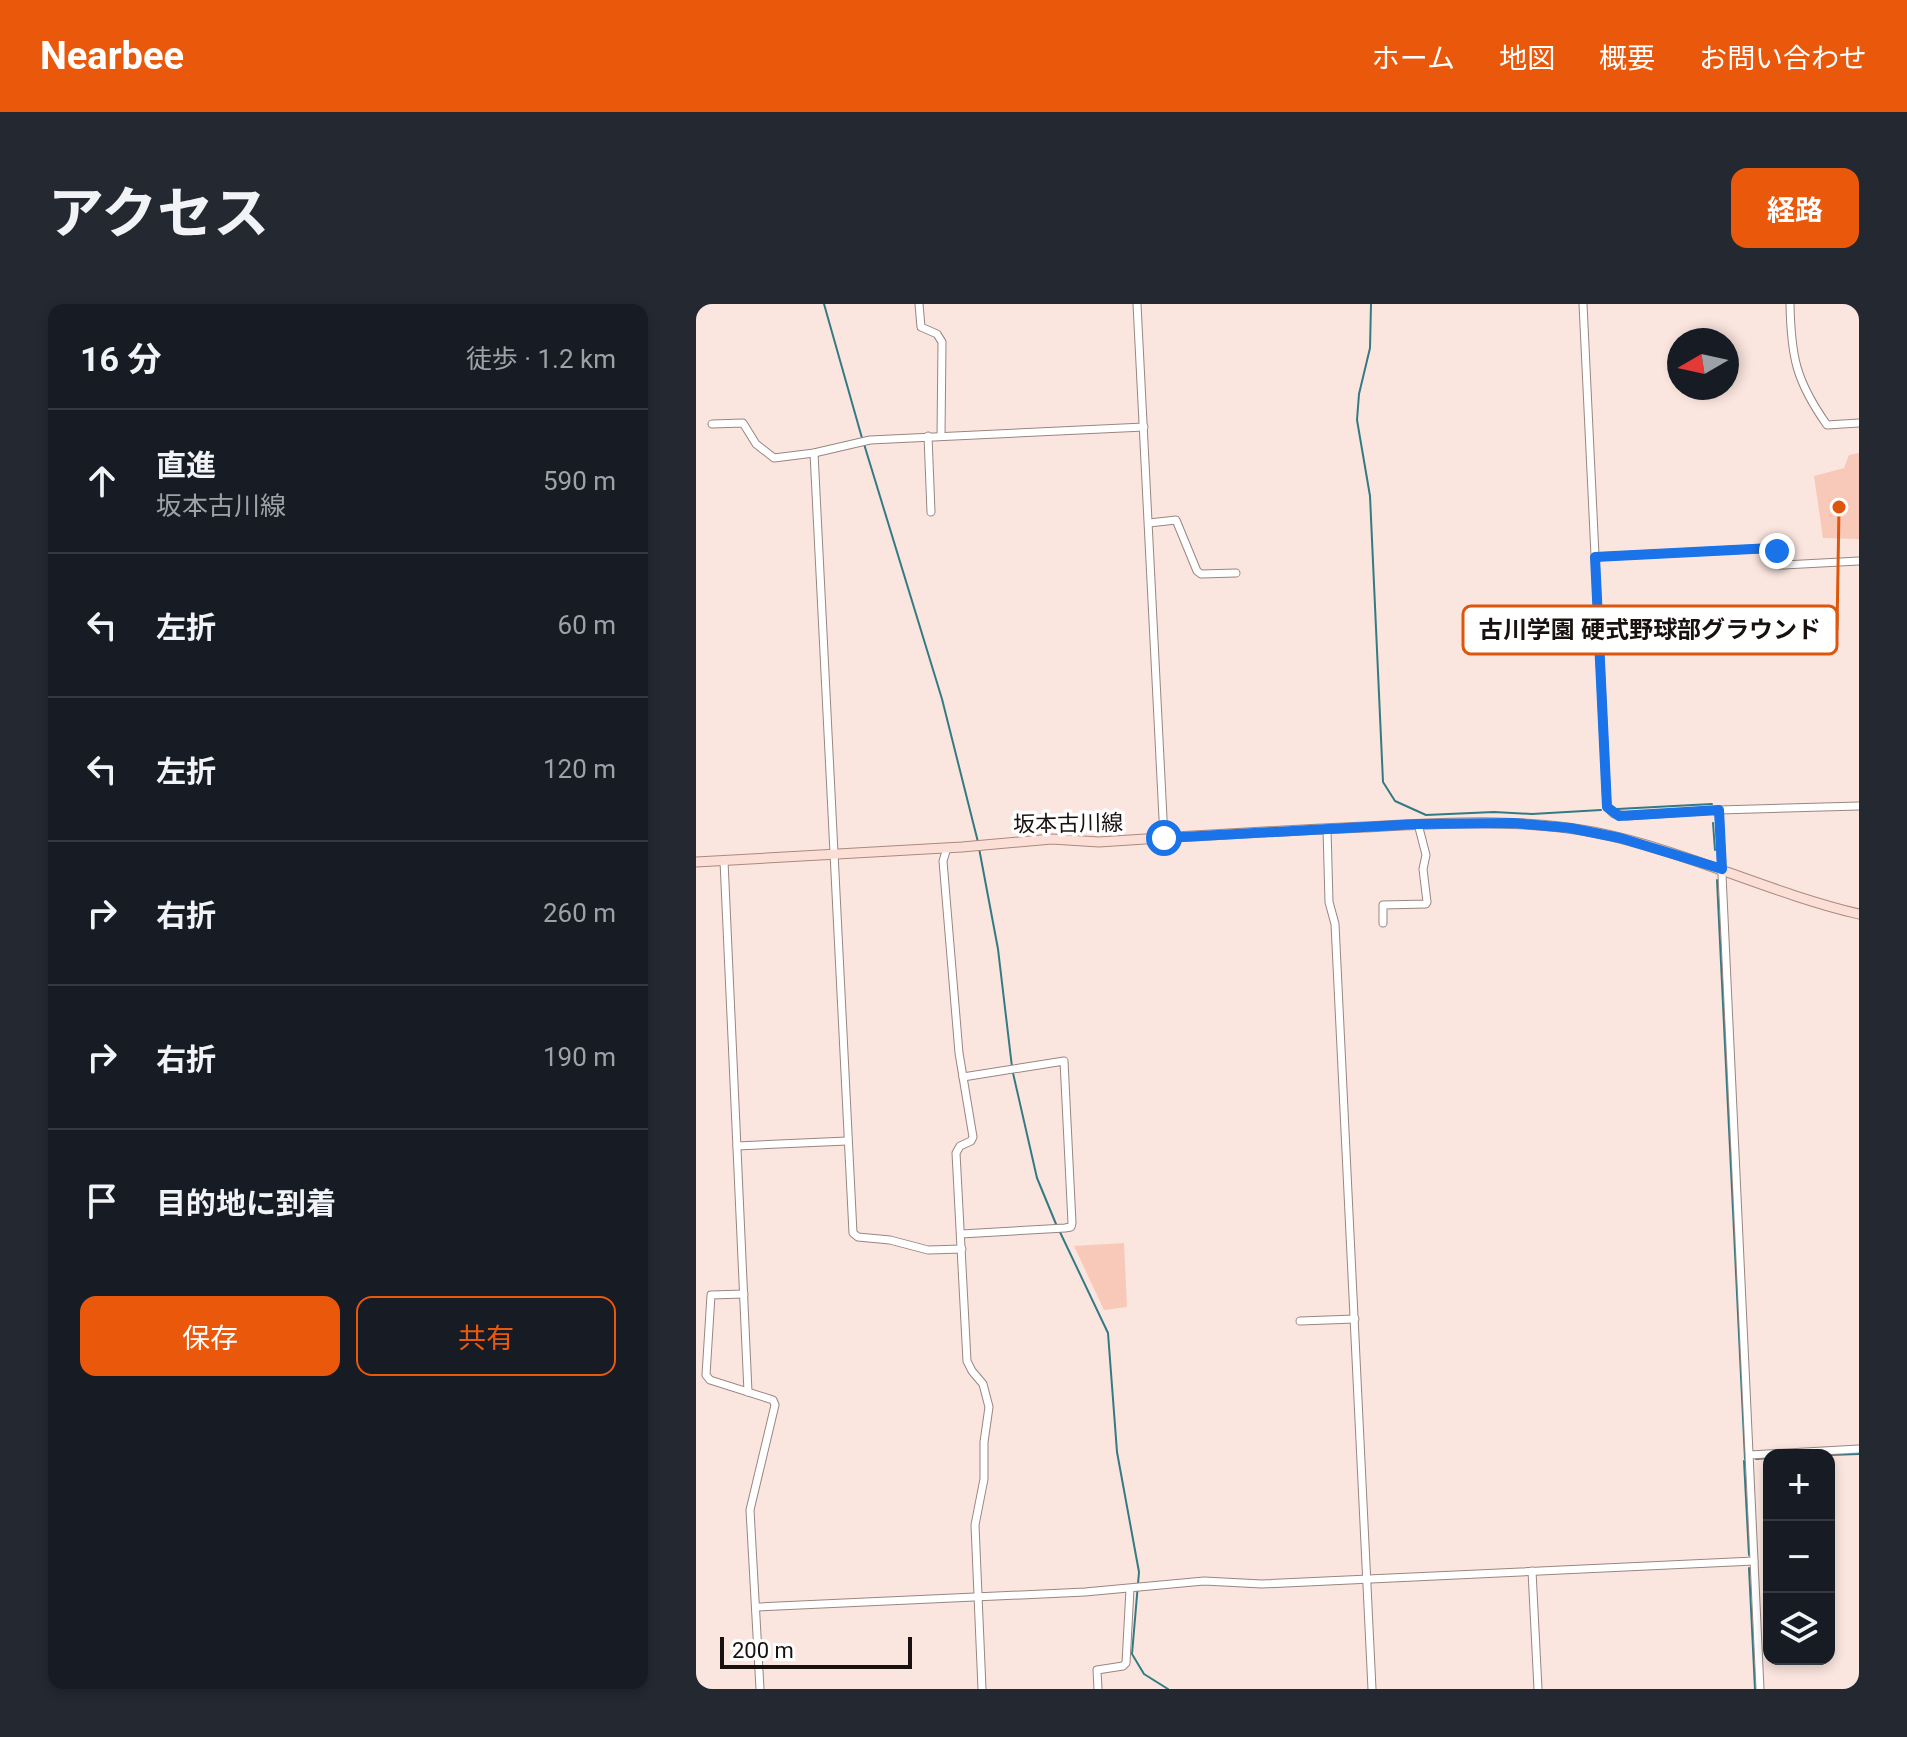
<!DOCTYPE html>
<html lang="ja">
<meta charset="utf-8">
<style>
:root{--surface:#171b24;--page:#242831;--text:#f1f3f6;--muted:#9ea1a6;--line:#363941;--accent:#ea580c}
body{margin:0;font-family:Roboto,"Noto Sans JP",sans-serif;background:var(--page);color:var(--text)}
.controls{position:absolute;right:24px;bottom:24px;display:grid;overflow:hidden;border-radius:16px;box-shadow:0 4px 12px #0003}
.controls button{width:72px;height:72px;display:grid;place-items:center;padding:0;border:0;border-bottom:2px solid var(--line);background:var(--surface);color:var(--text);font:40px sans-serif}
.compass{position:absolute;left:971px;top:24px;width:72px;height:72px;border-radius:50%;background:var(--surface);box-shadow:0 4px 12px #0003;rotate:261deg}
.scale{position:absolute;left:24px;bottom:20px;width:192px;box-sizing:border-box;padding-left:8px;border:4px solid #18110f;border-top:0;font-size:22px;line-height:28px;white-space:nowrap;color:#18110f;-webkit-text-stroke:6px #fff;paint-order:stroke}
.stop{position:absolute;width:24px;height:24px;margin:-18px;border:6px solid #1a73e8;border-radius:50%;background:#fff}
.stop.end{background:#1a73e8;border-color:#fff;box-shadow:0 2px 8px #0008}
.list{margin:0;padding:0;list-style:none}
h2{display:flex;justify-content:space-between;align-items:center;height:104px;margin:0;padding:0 32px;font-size:34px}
h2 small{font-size:26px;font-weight:400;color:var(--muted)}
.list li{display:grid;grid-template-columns:52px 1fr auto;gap:24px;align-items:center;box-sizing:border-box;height:144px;padding:0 32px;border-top:2px solid var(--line)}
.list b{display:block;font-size:30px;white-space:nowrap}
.list p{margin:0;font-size:26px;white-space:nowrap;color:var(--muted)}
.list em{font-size:26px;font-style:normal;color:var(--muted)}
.actions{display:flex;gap:16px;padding:24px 32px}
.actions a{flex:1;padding:18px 0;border:2px solid var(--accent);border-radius:16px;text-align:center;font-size:28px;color:var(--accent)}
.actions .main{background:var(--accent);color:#fff}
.icon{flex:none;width:44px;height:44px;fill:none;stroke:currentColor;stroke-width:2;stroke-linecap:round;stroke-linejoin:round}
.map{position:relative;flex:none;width:1163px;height:1385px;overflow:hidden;border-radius:16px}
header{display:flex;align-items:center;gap:48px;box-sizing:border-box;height:112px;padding:0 40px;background:var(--accent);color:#fff}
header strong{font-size:38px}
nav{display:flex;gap:44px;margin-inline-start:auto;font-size:28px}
.intro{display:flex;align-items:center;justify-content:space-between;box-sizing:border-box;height:192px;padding:0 48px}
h1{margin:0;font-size:56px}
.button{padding:20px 36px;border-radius:16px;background:var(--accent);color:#fff;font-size:28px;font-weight:700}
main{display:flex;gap:48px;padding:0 48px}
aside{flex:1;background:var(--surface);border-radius:16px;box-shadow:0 4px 12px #0003}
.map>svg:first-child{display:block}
.green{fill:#f8c8b9}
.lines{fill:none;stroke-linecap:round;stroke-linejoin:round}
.stream{stroke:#347a84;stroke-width:2}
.minor-casing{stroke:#998680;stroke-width:9}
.major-casing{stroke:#aa897e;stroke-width:11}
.minor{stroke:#fff;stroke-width:7}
.major{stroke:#fbdfd6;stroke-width:9}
.route{stroke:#1a73e8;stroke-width:10}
.labels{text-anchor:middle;stroke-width:7;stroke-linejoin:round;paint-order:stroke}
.street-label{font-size:22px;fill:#18110f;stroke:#fff}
.leader{fill:none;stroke:#de550c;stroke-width:3}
.callout-dot{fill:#de550c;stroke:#fff;stroke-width:3}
.callout{fill:#fff;stroke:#de550c;stroke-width:3}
.callout-label{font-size:24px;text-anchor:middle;font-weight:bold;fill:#18110f}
</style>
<header>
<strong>Nearbee</strong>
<nav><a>ホーム</a><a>地図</a><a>概要</a><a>お問い合わせ</a></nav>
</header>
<div class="intro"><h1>アクセス</h1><a class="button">経路</a></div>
<main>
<aside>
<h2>16 分<small>徒歩 · 1.2 km</small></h2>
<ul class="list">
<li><svg class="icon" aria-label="ahead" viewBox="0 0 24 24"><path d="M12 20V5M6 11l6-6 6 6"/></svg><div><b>直進</b><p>坂本古川線</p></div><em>590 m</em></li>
<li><svg class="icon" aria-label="left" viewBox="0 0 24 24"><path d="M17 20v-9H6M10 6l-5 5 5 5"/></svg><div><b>左折</b></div><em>60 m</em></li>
<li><svg class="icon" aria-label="left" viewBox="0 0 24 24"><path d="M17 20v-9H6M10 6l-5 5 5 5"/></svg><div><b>左折</b></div><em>120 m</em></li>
<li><svg class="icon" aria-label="right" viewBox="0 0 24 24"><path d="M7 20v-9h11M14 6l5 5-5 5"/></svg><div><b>右折</b></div><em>260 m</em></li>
<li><svg class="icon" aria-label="right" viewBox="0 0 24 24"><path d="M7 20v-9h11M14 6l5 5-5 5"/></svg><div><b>右折</b></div><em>190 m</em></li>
<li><svg class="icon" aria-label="arrive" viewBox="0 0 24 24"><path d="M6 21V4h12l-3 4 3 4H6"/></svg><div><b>目的地に到着</b></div></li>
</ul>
<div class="actions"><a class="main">保存</a><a>共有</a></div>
</aside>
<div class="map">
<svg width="1163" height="1385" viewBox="0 0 1163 1385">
<rect width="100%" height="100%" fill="#fbe6df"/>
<g class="green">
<polygon points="1163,149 1163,235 1127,234 1118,172 1148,164 1153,151"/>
<polygon points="428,939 431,1003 408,1006 378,942"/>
</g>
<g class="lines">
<g class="stream">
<polyline points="128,0 166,134"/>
<polyline points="675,0 674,44 663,90 661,116 674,192 687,478 699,497 730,511 798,508 836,510 905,506"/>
<polyline points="168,140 246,395 282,538"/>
<polyline points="921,505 1016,500"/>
<polyline points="1017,519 1019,546"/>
<polyline points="283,544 302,645 316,763"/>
<polyline points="1021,576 1049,1155"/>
<polyline points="317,769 341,874 360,920"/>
<polyline points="363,926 412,1029 421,1148 443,1268 436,1350 448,1370 472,1385"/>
<polyline points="1133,1151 1163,1150"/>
<polyline points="1060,1155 1073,1154"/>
<polyline points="1048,1157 1053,1251"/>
<polyline points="1053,1264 1059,1385"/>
</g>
<g class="minor-casing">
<g id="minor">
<polyline points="223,0 225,23 241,30 246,38 245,132"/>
<polyline points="441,0 468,534"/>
<polyline points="887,0 911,503 918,510 931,512 1023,506 1163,502"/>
<path d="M1094 0C1095 53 1100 77 1131 121L1163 119"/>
<polyline points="16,120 47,119 60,140 78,154 118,149 174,136 448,123"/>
<polyline points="232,132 235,208"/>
<polyline points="118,149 157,929 162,933 194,936 232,946 266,945"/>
<polyline points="453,219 480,216 501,267 505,270 540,269"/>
<polyline points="899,253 1076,244 1081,247 1084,261 1088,261 1163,257"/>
<polyline points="1023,506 1064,1385"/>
<polyline points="631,525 633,598 639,620 676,1385"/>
<polyline points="251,544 247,557 263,749 277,833 275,837 264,842 260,849 271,1057 276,1067 287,1080 293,1103 288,1138 288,1175 279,1221 286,1385"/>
<polyline points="28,557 52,1088"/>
<polyline points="687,619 687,601 730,600 731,598 727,565 730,551 722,520"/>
<polyline points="41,842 151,837"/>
<polyline points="265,930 369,924 375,923 376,919 368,757 267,773"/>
<polyline points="48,990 15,991 10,1071 14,1076 77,1096 79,1101 54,1206 64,1385"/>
<polyline points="604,1017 659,1015"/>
<polyline points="1054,1151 1163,1145"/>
<polyline points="836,1267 842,1385"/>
<polyline points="60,1303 389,1288 508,1277 566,1280 1058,1257"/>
<polyline points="402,1385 401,1366 427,1362 430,1359 434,1285"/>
</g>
</g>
<g class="major-casing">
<path id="major" d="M0 558 266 543 356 535 403 538C491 532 580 527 668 523 745 519 822 514 897 528 989 546 1073 589 1163 610"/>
</g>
<use href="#minor" class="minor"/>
<use href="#major" class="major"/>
</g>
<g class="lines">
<polyline class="route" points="468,534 722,520 817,519 874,524 924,534 1026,565 1023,506 923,512 911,503 899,253 1076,244 1081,247"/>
</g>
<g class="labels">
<g class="street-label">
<text transform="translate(372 519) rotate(-1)" y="8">坂本古川線</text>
</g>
</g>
<path class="leader" d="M1143 203L1141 326"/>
<circle class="callout-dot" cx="1143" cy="203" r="8"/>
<rect class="callout" x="767" y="302" width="374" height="48" rx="8"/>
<g class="callout-label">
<text x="954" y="334">古川学園 硬式野球部グラウンド</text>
</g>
</svg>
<div class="controls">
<button>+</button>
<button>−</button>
<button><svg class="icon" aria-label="layers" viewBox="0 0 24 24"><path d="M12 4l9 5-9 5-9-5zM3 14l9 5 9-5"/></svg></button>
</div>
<svg class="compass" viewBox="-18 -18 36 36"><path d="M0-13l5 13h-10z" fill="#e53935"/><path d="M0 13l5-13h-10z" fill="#9ea1a6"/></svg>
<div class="scale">200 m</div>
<div class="stop" style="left:468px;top:534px"></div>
<div class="stop end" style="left:1081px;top:247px"></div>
</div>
</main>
